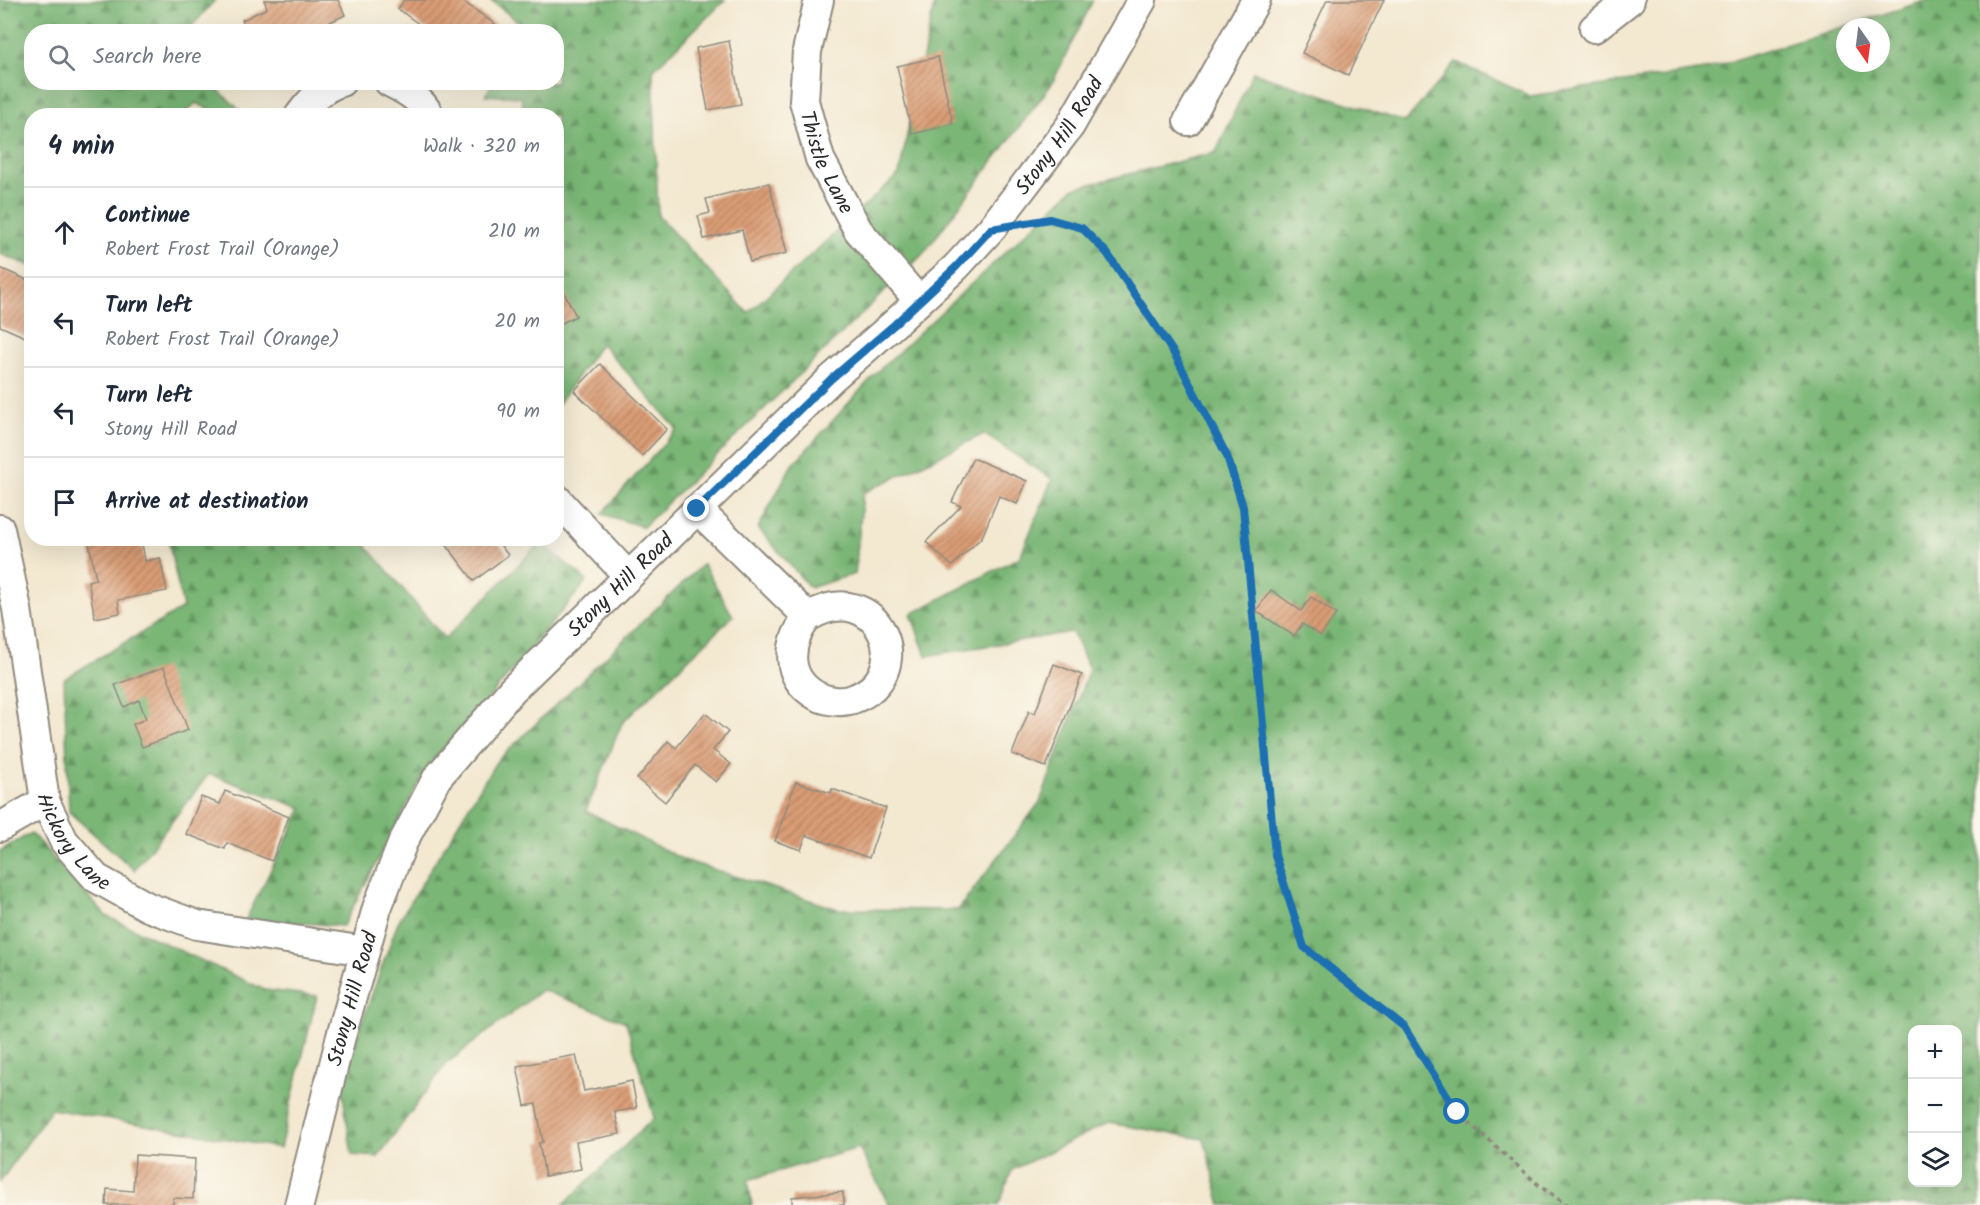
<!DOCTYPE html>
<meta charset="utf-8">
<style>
:root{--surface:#fff;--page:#f2f2f3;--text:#1f2937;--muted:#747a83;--line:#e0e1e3}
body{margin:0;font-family:Kalam,sans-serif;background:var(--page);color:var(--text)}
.controls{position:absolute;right:18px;bottom:18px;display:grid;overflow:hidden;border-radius:12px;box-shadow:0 6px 24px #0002}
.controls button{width:54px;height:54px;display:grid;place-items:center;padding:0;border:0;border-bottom:2px solid var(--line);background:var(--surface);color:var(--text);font:30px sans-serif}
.compass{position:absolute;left:1836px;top:18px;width:54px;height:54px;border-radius:50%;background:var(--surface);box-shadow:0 6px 24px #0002;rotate:166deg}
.stop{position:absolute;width:18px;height:18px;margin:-14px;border:4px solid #1f6fb2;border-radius:50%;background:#fff}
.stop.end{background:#1f6fb2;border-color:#fff;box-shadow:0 2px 6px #0008}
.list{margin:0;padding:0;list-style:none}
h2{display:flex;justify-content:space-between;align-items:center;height:78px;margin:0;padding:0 24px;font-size:26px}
h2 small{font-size:20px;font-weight:400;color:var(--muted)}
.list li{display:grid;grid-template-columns:39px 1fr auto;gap:18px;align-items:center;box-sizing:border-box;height:90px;padding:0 24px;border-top:2px solid var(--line)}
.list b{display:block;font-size:22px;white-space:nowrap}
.list p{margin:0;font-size:20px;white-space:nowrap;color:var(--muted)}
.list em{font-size:20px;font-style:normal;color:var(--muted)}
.icon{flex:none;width:33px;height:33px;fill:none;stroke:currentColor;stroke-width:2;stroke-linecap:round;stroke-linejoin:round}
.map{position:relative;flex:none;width:1980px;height:1205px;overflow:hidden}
.search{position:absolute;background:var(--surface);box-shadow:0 6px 24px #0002;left:24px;top:24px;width:540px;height:66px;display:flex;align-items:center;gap:15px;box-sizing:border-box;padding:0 21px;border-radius:24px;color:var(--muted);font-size:22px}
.panel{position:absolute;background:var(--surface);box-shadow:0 6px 24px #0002;left:24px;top:108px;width:540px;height:438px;border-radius:24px}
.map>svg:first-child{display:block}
.forest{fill:url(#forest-firs);stroke:#527050;stroke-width:1.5;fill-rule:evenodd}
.building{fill:url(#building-hatch)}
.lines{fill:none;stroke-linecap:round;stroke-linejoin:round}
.minor-casing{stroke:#8f8a7e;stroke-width:32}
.path{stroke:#8f8a7e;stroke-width:4;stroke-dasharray:4.5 4.5;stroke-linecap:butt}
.minor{stroke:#fff;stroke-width:28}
.route{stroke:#1f6fb2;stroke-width:8}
.labels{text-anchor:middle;stroke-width:6;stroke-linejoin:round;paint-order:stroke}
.street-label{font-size:21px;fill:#2b2b2b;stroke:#fbf7ec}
</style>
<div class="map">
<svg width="1980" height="1205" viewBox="0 0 1980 1205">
<defs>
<pattern id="forest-firs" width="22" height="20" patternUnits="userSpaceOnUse" patternTransform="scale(1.5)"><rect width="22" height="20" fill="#7ab676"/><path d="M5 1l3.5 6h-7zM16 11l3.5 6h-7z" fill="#649461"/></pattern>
<pattern id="building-hatch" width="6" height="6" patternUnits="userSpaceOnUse" patternTransform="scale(1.5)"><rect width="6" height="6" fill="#da9d76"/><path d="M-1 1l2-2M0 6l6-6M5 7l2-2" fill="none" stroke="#b18061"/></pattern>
</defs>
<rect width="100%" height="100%" fill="#fbf7ec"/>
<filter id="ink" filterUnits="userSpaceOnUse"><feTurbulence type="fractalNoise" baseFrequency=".0167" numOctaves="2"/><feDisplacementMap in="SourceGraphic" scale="12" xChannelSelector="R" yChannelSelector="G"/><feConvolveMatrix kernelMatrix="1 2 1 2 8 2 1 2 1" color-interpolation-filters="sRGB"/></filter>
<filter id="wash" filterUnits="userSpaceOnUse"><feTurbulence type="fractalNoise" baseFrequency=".008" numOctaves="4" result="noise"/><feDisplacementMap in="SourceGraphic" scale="24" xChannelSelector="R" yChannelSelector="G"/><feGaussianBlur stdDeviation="1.35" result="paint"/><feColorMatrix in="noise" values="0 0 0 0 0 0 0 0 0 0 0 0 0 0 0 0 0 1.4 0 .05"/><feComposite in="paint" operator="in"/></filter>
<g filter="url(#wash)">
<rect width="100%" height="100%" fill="#f3e8d0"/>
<g class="forest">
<polygon points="0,0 215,0 188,31 32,32 32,82 211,83 245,115 221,115 196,103 183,115 32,116 31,266 0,254"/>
<polygon points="490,0 725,0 653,70 658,216 748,313 899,174 935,0 1093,0 1051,85 923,254 643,527 602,514 677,429 601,343 557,406 556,116 525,115 521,97 485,95 493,83 556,82 556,32 530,31"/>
<path d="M1928 0H1980V1205H1221L1204 1139 1108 1123 1012 1170 999 1205H889L859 1148 748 1180 752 1205H563L654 1118 626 1022 542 990 446 1064 378 1157 352 1155 341 1081 398 922 496 762 703 564 733 616 622 723 586 811 684 860 838 909 958 910 1040 802 1089 669 1072 632 926 656 911 614 1020 557 1052 479 984 434 863 493 855 574 810 588 758 528 790 468 875 374 1074 188 1216 152 1253 72 1405 122 1456 62 1530 96 1705 70ZM1845 27H1881V63H1845ZM1912 1030H1958V1182H1912Z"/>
<polygon points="168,539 361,539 445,639 541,542 587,581 421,779 343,926 246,919 302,808 209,774 134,870 69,812 64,679 183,608"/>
<polygon points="31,833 106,916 265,990 317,996 280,1148 51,1109 0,1182 0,851"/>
</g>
<g id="blocks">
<g class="building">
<polygon points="264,0 338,0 345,15 310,32 247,32 242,20 267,8"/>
<polygon points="404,0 461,0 506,32 430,32 398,9"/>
<polygon points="1327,0 1384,0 1348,75 1302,53"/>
<polygon points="729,41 741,104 708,110 696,48"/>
<polygon points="938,57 953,124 912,134 897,66"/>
<polygon points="769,183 787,253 750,262 742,230 704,239 698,216 710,213 706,199"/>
<polygon points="0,268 32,282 32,340 0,326"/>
<polygon points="556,277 576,316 556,326"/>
<polygon points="600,364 667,429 642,456 574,391"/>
<polygon points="973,458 1027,481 1017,504 999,496 982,537 952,566 926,542 961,506 952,502"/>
<polygon points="88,538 141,538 145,561 160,558 167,591 118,600 120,613 95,618 88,581 96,579"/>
<polygon points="441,538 495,538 508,555 474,581"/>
<polygon points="1271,590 1301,611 1311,597 1336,614 1321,636 1302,624 1294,636 1256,611"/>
<polygon points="1054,664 1082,675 1046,767 1012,754 1029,711 1035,713"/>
<polygon points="164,667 188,730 142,747 133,724 146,719 139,700 124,707 115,685"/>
<polygon points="705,713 728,732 713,750 731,764 716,782 695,765 665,802 637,779 668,741 676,748"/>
<polygon points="796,782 831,793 832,789 886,808 869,858 806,835 801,850 775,841"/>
<polygon points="225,791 289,817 272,861 227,843 225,849 186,834 201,797 220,804"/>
<polygon points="576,1055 584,1091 632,1081 637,1108 615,1112 620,1134 576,1142 581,1169 545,1176 539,1143 543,1142 536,1104 525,1106 517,1066"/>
<polygon points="135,1155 195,1159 193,1199 173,1198 173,1205 106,1205 107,1189 133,1191"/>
<polygon points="843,1192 844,1205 792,1205 792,1197"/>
</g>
</g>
</g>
<g filter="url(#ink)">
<use href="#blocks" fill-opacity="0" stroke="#8f8a7e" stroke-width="1.5"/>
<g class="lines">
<g class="minor-casing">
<g id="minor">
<path id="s1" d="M819 0 807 51 804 101 820 159 858 230 919 301"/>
<polyline points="1594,28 1630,0"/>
<path d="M389 82C405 90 422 99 430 116"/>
<path d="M299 116C310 101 322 88 341 82"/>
<polyline points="1188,121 1256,0"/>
<polyline points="556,498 628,576"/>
<path d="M697 509 808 617C787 643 784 678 817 696 827 701 842 703 853 699 920 675 879 574 808 617"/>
<path id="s2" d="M0 529 17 609 45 801 64 841 96 878 148 907 197 925 365 951"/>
<polyline points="0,827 45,801"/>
<path id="s3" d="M299 1205 340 1040 377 908 403 842 437 778 512 690 831 379 895 323 956 267 991 229 1070 126 1142 0"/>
</g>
</g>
<polyline class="path" points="1036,221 1050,219 1082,228 1107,253 1175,355 1227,456 1243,508 1275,855 1304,947 1404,1027 1457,1112 1541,1187 1567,1205"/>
<use href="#minor" class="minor"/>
</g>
</g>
<g class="lines" filter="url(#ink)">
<polyline class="route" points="697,509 831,379 895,324 956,267 991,229 1050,219 1082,228 1107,253 1175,355 1227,456 1243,507 1275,855 1304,947 1404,1027 1457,1112"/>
</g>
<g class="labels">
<g class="street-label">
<text dy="7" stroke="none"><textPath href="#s3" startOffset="1347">Stony Hill Road</textPath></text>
<text dy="7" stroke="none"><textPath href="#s1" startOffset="168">Thistle Lane</textPath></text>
<text dy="7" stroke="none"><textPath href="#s3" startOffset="717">Stony Hill Road</textPath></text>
<text dy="7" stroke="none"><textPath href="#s2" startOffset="326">Hickory Lane</textPath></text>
<text dy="7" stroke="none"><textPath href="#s3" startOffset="213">Stony Hill Road</textPath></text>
</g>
</g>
</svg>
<div class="controls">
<button>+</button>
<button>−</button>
<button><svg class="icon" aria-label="layers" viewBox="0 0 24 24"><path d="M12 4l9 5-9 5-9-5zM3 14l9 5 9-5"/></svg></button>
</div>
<svg class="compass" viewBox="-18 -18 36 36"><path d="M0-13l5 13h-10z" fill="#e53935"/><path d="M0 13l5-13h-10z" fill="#747a83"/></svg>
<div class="stop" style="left:1457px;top:1112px"></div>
<div class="stop end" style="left:697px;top:509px"></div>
<div class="search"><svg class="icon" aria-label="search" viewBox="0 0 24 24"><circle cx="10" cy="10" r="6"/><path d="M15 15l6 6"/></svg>Search here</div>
<section class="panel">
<h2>4 min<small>Walk · 320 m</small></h2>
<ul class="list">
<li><svg class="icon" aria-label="ahead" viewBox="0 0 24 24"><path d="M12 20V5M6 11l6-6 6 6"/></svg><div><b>Continue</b><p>Robert Frost Trail (Orange)</p></div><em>210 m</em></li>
<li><svg class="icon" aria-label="left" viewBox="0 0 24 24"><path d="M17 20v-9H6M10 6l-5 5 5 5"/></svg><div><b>Turn left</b><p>Robert Frost Trail (Orange)</p></div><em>20 m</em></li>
<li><svg class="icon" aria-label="left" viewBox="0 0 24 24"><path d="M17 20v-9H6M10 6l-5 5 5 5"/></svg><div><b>Turn left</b><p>Stony Hill Road</p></div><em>90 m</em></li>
<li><svg class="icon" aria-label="arrive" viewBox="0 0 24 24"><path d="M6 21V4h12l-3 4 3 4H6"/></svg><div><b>Arrive at destination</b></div></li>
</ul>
</section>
</div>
